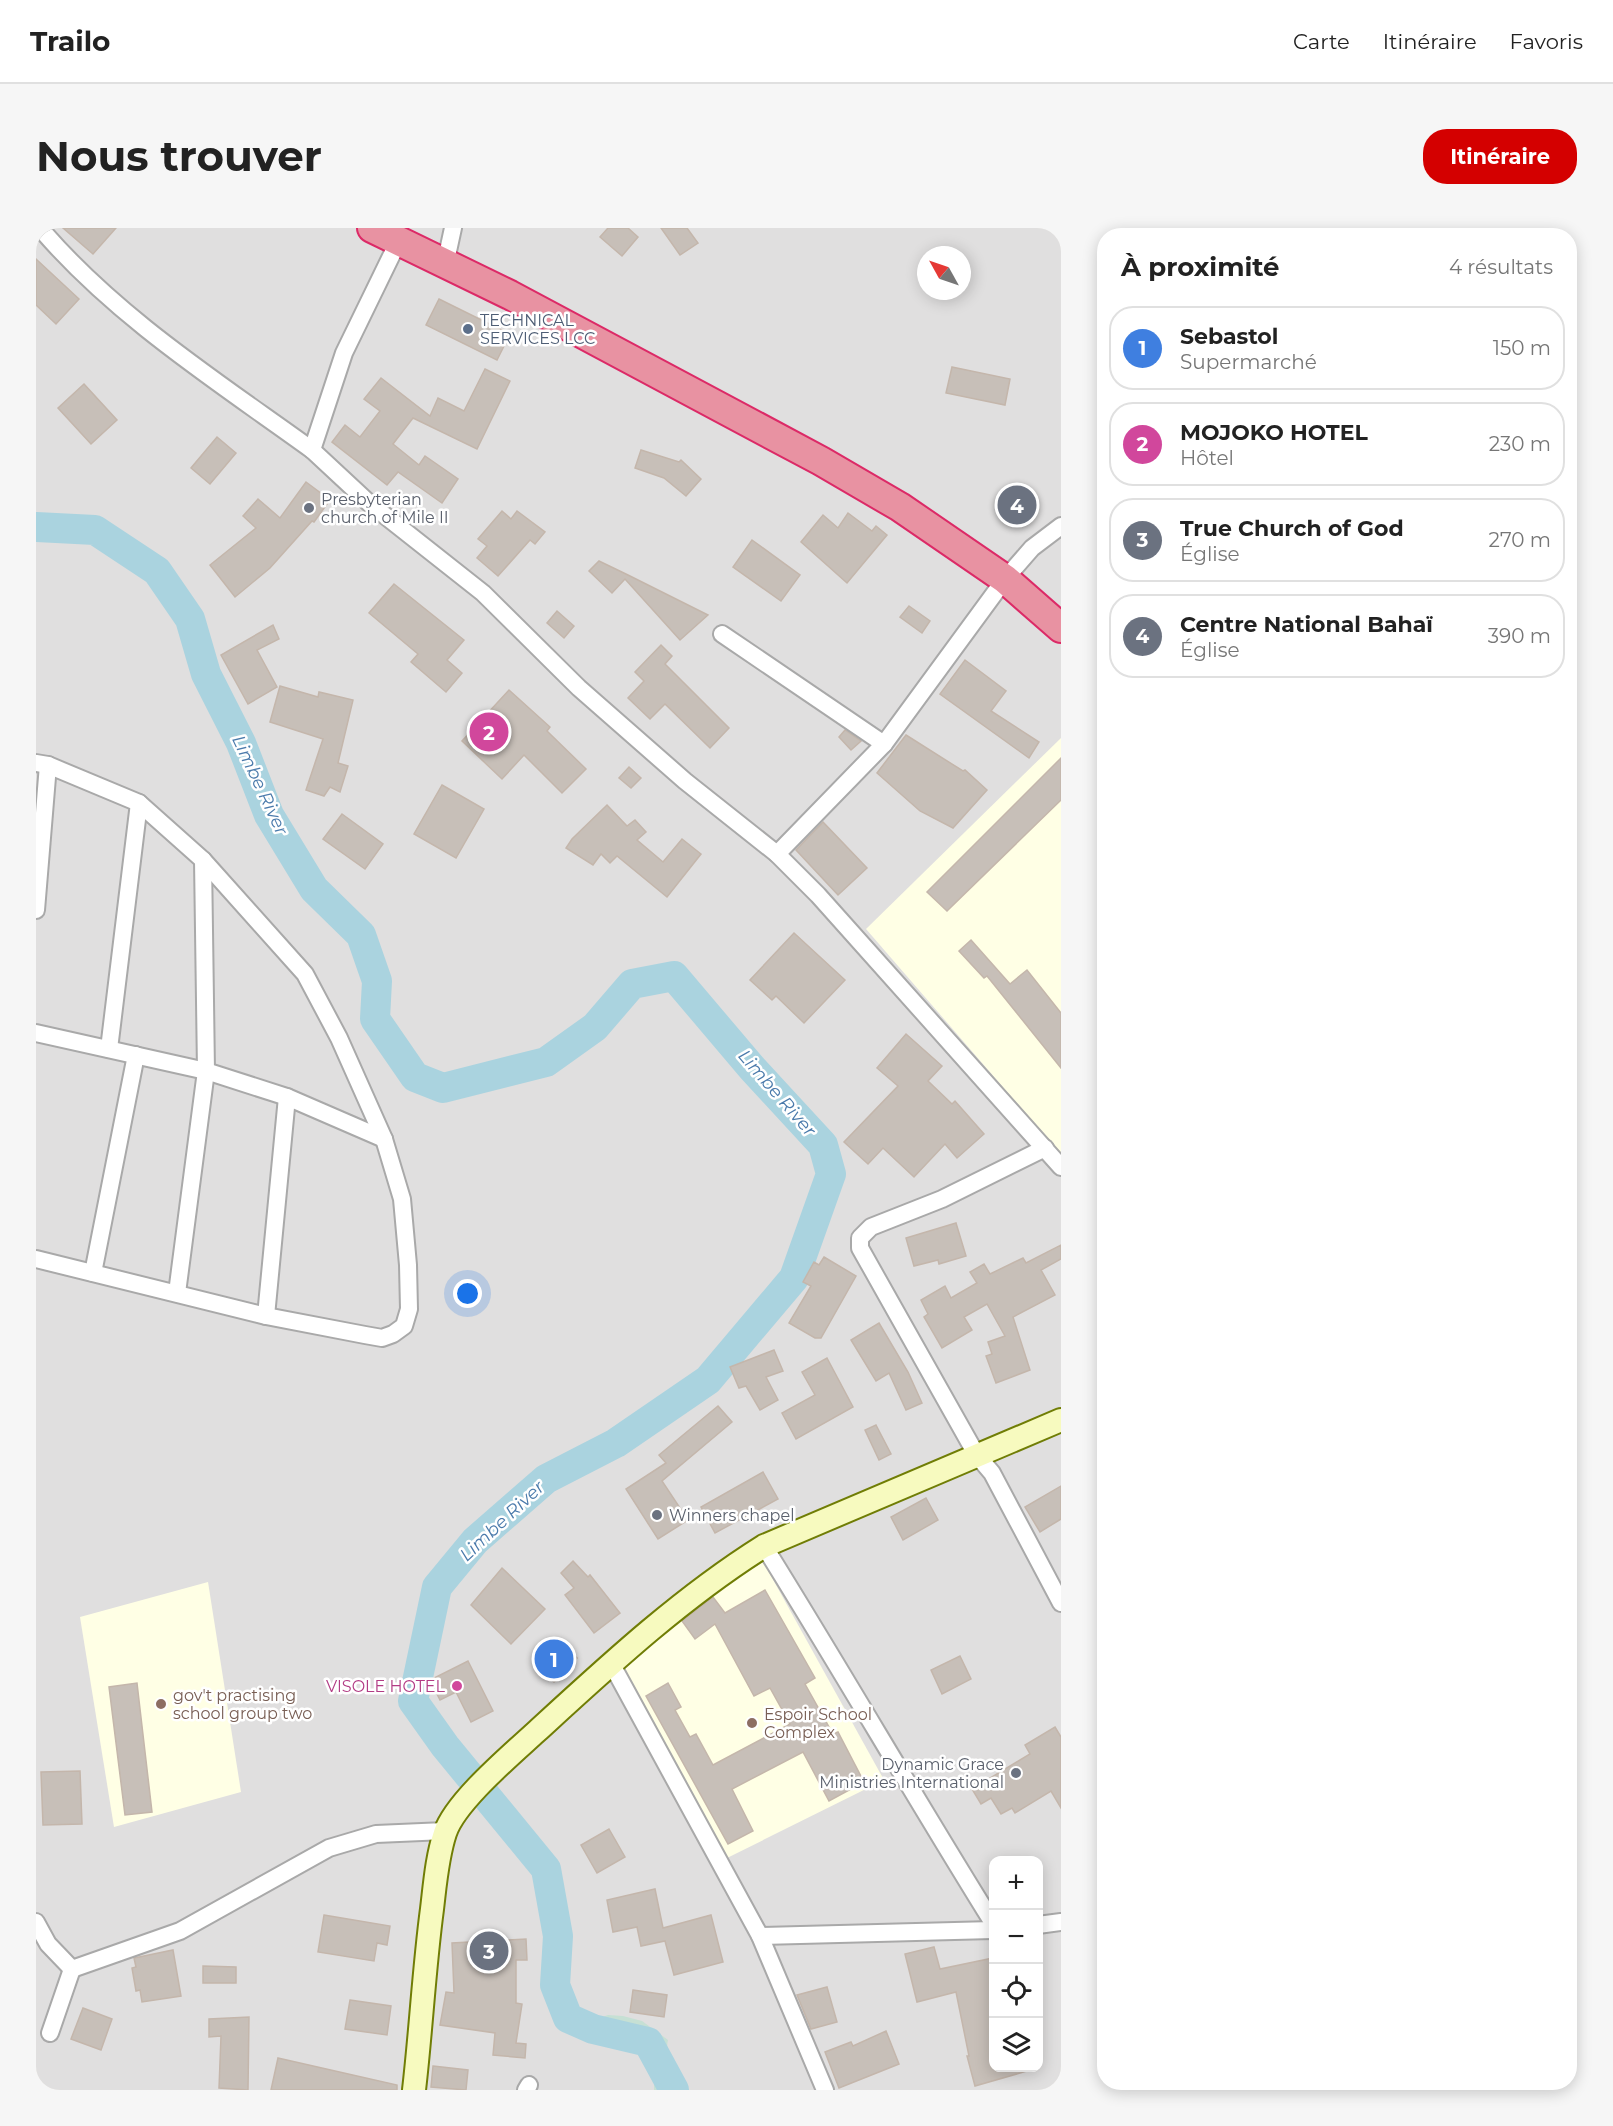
<!DOCTYPE html>
<html lang="fr">
<meta charset="utf-8">
<style>
:root{--surface:#fff;--page:#f6f6f6;--text:#222;--muted:#767676;--line:#e0e0e0;--accent:#d40000}
body{margin:0;font-family:Montserrat,sans-serif;background:var(--page);color:var(--text)}
.controls{position:absolute;right:18px;bottom:18px;display:grid;overflow:hidden;border-radius:12px;box-shadow:0 3px 15px #0003}
.controls button{width:54px;height:54px;display:grid;place-items:center;padding:0;border:0;border-bottom:2px solid var(--line);background:var(--surface);color:var(--text);font:30px sans-serif}
.compass{position:absolute;left:881px;top:18px;width:54px;height:54px;border-radius:50%;background:var(--surface);box-shadow:0 3px 15px #0003;rotate:310deg}
.you{position:absolute;left:432px;top:1066px;width:21px;height:21px;margin:-15px;border:4px solid #fff;border-radius:50%;background:#1a73e8;box-shadow:0 0 0 9px #1a73e833}
.badge{display:grid;place-items:center;width:39px;height:39px;border-radius:50%;background:var(--accent);color:#fff;font-size:20px;font-weight:700}
.pin{position:absolute;translate:-50% -50%;border:3px solid #fff;box-shadow:0 2px 6px #0006}
.list{margin:0;padding:0;list-style:none}
h2{display:flex;justify-content:space-between;align-items:center;height:78px;margin:0;padding:0 24px;font-size:26px}
h2 small{font-size:20px;font-weight:400;color:var(--muted)}
.list li{display:grid;grid-template-columns:39px 1fr auto;gap:18px;align-items:center;box-sizing:border-box;height:84px;margin:0 12px 12px;padding:0 12px;border:2px solid var(--line);border-radius:24px}
.list b{display:block;font-size:22px;white-space:nowrap}
.list p{margin:0;font-size:20px;white-space:nowrap;color:var(--muted)}
.list em{font-size:20px;font-style:normal;color:var(--muted)}
.icon{flex:none;width:33px;height:33px;fill:none;stroke:currentColor;stroke-width:2;stroke-linecap:round;stroke-linejoin:round}
.map{position:relative;flex:none;width:1025px;height:1862px;overflow:hidden;border-radius:24px}
header{display:flex;align-items:center;gap:36px;box-sizing:border-box;height:84px;padding:0 30px;background:var(--surface);border-bottom:2px solid var(--line)}
header strong{font-size:28px}
nav{display:flex;gap:33px;margin-inline-start:auto;font-size:21px}
.intro{display:flex;align-items:center;justify-content:space-between;box-sizing:border-box;height:144px;padding:0 36px}
h1{margin:0;font-size:42px}
.button{padding:15px 27px;border-radius:24px;background:var(--accent);color:#fff;font-size:21px;font-weight:700}
main{display:flex;gap:36px;padding:0 36px}
aside{flex:1;background:var(--surface);border-radius:24px;box-shadow:0 3px 15px #0003}
.map>svg:first-child{display:block}
.residential{fill:#e0dfdf;fill-rule:evenodd}
.education{fill:#ffffe5}
.wetland{fill:#c6e0d4}
.lines{fill:none;stroke-linecap:round;stroke-linejoin:round}
.river{stroke:#aad3df;stroke-width:30}
.building{fill:#c7bfb8;stroke:#c4b6ab;stroke-width:1.5}
.street-casing{stroke:#a9a9a9;stroke-width:20}
.secondary-casing{stroke:#707d05;stroke-width:26}
.highway-casing{stroke:#dc2a67;stroke-width:32}
.street{stroke:#fff;stroke-width:16}
.secondary{stroke:#f7fabf;stroke-width:22}
.highway{stroke:#e892a2;stroke-width:28}
.service-dot{fill:#5c6f8a;stroke:#fff;stroke-width:2}
.worship-dot{fill:#6b7280;stroke:#fff;stroke-width:2}
.hotel-dot{fill:#d1479c;stroke:#fff;stroke-width:2}
.education-dot{fill:#8d6e63;stroke:#fff;stroke-width:2}
.labels{text-anchor:middle;stroke-width:5;stroke-linejoin:round;paint-order:stroke}
.service-label{font-size:16px;fill:#4e5e75;stroke:#fff;text-anchor:start}
.worship-label{font-size:16px;fill:#5b616d;stroke:#fff;text-anchor:start}
.hotel-label{font-size:16px;fill:#b23c85;stroke:#fff;text-anchor:end}
.education-label{font-size:16px;fill:#785e54;stroke:#fff;text-anchor:start}
.water-label{font-size:18px;font-style:italic;fill:#4a7aab;stroke:#fff}
</style>
<header>
<strong>Trailo</strong>
<nav><a>Carte</a><a>Itinéraire</a><a>Favoris</a></nav>
</header>
<div class="intro"><h1>Nous trouver</h1><a class="button">Itinéraire</a></div>
<main>
<div class="map">
<svg width="1025" height="1862" viewBox="0 0 1025 1862">
<rect width="100%" height="100%" fill="#f2efe9"/>
<path class="residential" d="M0 0H1025V1862H0ZM890 27H926V63H890ZM957 1632H1002V1840H957Z"/>
<g class="education">
<polygon points="1025,510 1025,926 830,701"/>
<polygon points="725,1330 848,1552 687,1632 585,1438"/>
<polygon points="172,1354 205,1564 78,1599 44,1389"/>
</g>
<path class="wetland" d="M572 1787 587 1788 606 1793 632 1812C627 1830 649 1839 641 1862H618V1852L601 1825 592 1817 564 1812 556 1806 558 1792Z"/>
<g class="lines">
<polyline class="river" points="0,299 59,302 121,343 154,391 170,446 205,515 233,587 278,661 325,707 341,753 339,791 379,849 407,860 510,834 559,799 596,756 638,748 716,840 787,917 795,946 758,1050 672,1152 580,1215 510,1251 439,1313 401,1359 377,1473 409,1518 510,1641 522,1708 519,1757 532,1790 557,1801 612,1814 638,1862"/>
</g>
<g class="building">
<polygon points="27,0 80,0 57,26"/>
<polygon points="572,0 592,0 602,9 586,28 564,9"/>
<polygon points="625,0 651,0 662,15 644,27"/>
<polygon points="0,31 43,71 20,96 0,77"/>
<polygon points="403,71 474,106 461,132 390,97"/>
<polygon points="916,139 974,151 969,177 910,165"/>
<polygon points="449,141 474,153 441,221 377,190 357,216 383,237 389,228 422,251 406,275 362,244 351,257 296,214 309,197 324,209 344,183 328,171 345,150 394,188 402,170 428,183"/>
<polygon points="48,156 81,192 55,216 22,180"/>
<polygon points="181,209 200,225 174,256 155,240"/>
<polygon points="605,222 643,234 645,232 665,251 650,268 628,250 599,240"/>
<polygon points="270,254 294,272 278,294 276,293 234,340 199,369 174,337 220,300 207,288 222,271 244,290"/>
<polygon points="466,283 475,291 481,283 509,304 499,316 494,312 462,348 441,330 451,318 442,311"/>
<polygon points="812,285 836,303 840,298 851,307 811,355 765,314 787,287 802,300"/>
<polygon points="716,312 764,347 745,373 697,339"/>
<polygon points="563,333 592,347 672,387 644,412 589,351 576,365 553,343"/>
<polygon points="358,356 428,412 411,432 426,445 410,464 375,434 382,426 333,385"/>
<polygon points="873,378 894,393 886,405 864,389"/>
<polygon points="521,383 538,398 528,410 511,395"/>
<polygon points="237,397 243,411 221,422 241,459 212,476 185,427"/>
<polygon points="625,417 636,428 629,436 693,500 674,520 629,476 614,491 592,470 608,453 599,444"/>
<polygon points="929,432 970,463 955,483 1003,514 993,530 904,466"/>
<polygon points="244,458 282,469 283,464 317,472 302,535 312,538 304,564 294,559 288,568 270,562 287,511 234,494"/>
<polygon points="473,462 514,499 511,503 550,541 526,565 488,527 466,551 426,513"/>
<polygon points="809,502 825,513 815,522 803,509"/>
<polygon points="870,507 927,543 929,542 951,562 917,600 884,583 841,545"/>
<polygon points="1025,530 1025,572 911,683 891,664"/>
<polygon points="593,539 605,550 595,560 583,550"/>
<polygon points="406,557 448,581 420,630 378,606"/>
<polygon points="571,577 591,598 599,592 610,604 601,612 627,634 646,611 665,626 631,669 581,628 574,635 565,626 557,637 530,620 536,611"/>
<polygon points="306,586 347,616 329,641 287,611"/>
<polygon points="787,594 831,640 802,667 760,622"/>
<polygon points="758,705 809,752 768,795 740,768 736,772 714,752"/>
<polygon points="935,712 974,756 991,742 1025,785 1025,840 951,748 948,750 923,723"/>
<polygon points="870,806 906,838 892,853 916,876 919,873 948,906 921,930 909,916 878,949 847,920 832,936 808,914 862,858 841,840"/>
<polygon points="920,995 930,1028 903,1036 902,1032 878,1038 870,1010"/>
<polygon points="1025,1017 1025,1031 1005,1042 1019,1067 977,1089 994,1142 960,1155 950,1128 956,1126 952,1114 969,1108 951,1076 928,1089 936,1102 906,1120 888,1089 892,1086 885,1072 909,1058 915,1070 941,1055 934,1044 948,1036 954,1046 987,1030 990,1035"/>
<polygon points="788,1029 820,1048 785,1110 779,1110 753,1095 775,1058 767,1054 778,1034 783,1037"/>
<polygon points="843,1095 872,1144 886,1175 870,1182 853,1145 840,1153 815,1112"/>
<polygon points="738,1122 747,1143 730,1149 742,1172 724,1182 710,1158 703,1160 694,1139"/>
<polygon points="791,1130 817,1179 760,1211 746,1185 779,1167 766,1144"/>
<polygon points="682,1178 696,1194 626,1253 652,1292 622,1311 590,1261 630,1235 623,1227"/>
<polygon points="840,1197 855,1226 843,1232 829,1202"/>
<polygon points="727,1244 742,1271 679,1305 665,1279"/>
<polygon points="1025,1258 1025,1291 1004,1304 989,1279"/>
<polygon points="890,1270 902,1292 867,1312 855,1289"/>
<polygon points="537,1333 552,1349 554,1347 584,1385 558,1405 529,1367 538,1360 525,1345"/>
<polygon points="466,1340 509,1381 475,1416 435,1377"/>
<polygon points="729,1362 779,1450 769,1456 797,1506 802,1504 828,1554 793,1573 767,1524 696,1561 717,1603 692,1616 610,1468 632,1455 645,1479 639,1482 654,1509 660,1506 677,1537 754,1496 734,1460 718,1468 679,1396 659,1411 646,1393 677,1369 689,1385"/>
<polygon points="521,1411 541,1430 518,1454 498,1436"/>
<polygon points="924,1428 935,1451 906,1466 895,1442"/>
<polygon points="432,1433 457,1483 435,1494 420,1464 404,1472 394,1452"/>
<polygon points="101,1455 116,1584 89,1587 73,1459"/>
<polygon points="1019,1499 1025,1509 1025,1580 1015,1563 979,1585 976,1580 965,1586 955,1570 945,1576 936,1561 994,1526 989,1517"/>
<polygon points="44,1543 46,1596 7,1597 5,1544"/>
<polygon points="573,1601 589,1629 561,1645 545,1617"/>
<polygon points="619,1661 627,1700 675,1687 687,1734 638,1747 629,1713 605,1718 601,1699 577,1704 571,1672"/>
<polygon points="288,1687 354,1698 351,1717 341,1715 338,1733 282,1724"/>
<polygon points="490,1711 491,1732 480,1732 480,1775 486,1776 480,1815 490,1816 489,1830 457,1827 459,1805 404,1797 410,1764 418,1765 416,1715"/>
<polygon points="898,1719 904,1741 957,1730 957,1839 991,1839 991,1843 939,1858 931,1828 933,1828 920,1764 881,1774 869,1726"/>
<polygon points="137,1722 145,1768 106,1774 104,1762 100,1763 96,1740 100,1739 98,1730"/>
<polygon points="167,1738 200,1739 200,1755 167,1755"/>
<polygon points="791,1759 801,1794 775,1801 761,1767"/>
<polygon points="597,1762 631,1767 628,1789 594,1784"/>
<polygon points="314,1772 355,1778 351,1807 309,1801"/>
<polygon points="47,1780 76,1791 65,1822 35,1811"/>
<polygon points="213,1789 212,1862 183,1860 185,1808 173,1809 173,1791"/>
<polygon points="850,1803 863,1836 803,1860 789,1824 815,1814 817,1818"/>
<polygon points="242,1830 361,1857 361,1862 235,1862"/>
<polygon points="397,1838 432,1842 430,1862 395,1859"/>
</g>
<g class="lines">
<g class="street-casing">
<g id="street">
<path d="M4 0C80 89 182 154 276 222"/>
<polyline points="362,14 308,125 276,222 333,275 447,365 543,460 649,553 741,626 782,667 1025,939"/>
<polyline points="409,37 417,0"/>
<polyline points="686,406 848,516"/>
<polyline points="0,535 12,537 103,575 167,632 269,746 303,810 348,911 366,971 372,1037 373,1081 368,1098 357,1106 346,1110 329,1107 230,1088 0,1031"/>
<polyline points="741,626 848,516 969,351 996,320 1025,298"/>
<polyline points="0,682 12,537"/>
<polyline points="0,805 170,843 251,869 348,911"/>
<polyline points="73,821 103,575"/>
<polyline points="1009,920 906,971 835,999 824,1010 824,1020 940,1226 956,1245 1025,1375"/>
<polyline points="57,1045 100,827"/>
<polyline points="141,1065 170,843 167,632"/>
<polyline points="230,1088 251,869"/>
<path d="M728 1318C806 1443 879 1570 957 1695"/>
<polyline points="575,1435 724,1708 789,1862"/>
<polyline points="0,1694 12,1716 36,1741 144,1703 293,1620 340,1606 409,1603"/>
<polyline points="1002,1697 1025,1694"/>
<polyline points="724,1708 957,1702"/>
<polyline points="14,1805 36,1741"/>
<polyline points="490,1862 493,1857"/>
</g>
</g>
<g class="secondary-casing">
<path id="secondary" d="M378 1862C385 1802 388 1741 396 1681 399 1656 401 1629 409 1605 419 1574 475 1527 500 1504 572 1438 645 1370 728 1318L1025 1192"/>
</g>
<g class="highway-casing">
<polyline id="highway" points="336,0 474,67 785,233 864,279 969,351 1025,400"/>
</g>
<use href="#street" class="street"/>
<use href="#secondary" class="secondary"/>
<use href="#highway" class="highway"/>
</g>
<circle class="service-dot" cx="432" cy="101" r="6"/>
<g class="worship-dot">
<circle cx="273" cy="280" r="6"/>
<circle cx="621" cy="1287" r="6"/>
<circle cx="980" cy="1545" r="6"/>
</g>
<circle class="hotel-dot" cx="421" cy="1458" r="6"/>
<g class="education-dot">
<circle cx="125" cy="1476" r="6"/>
<circle cx="716" cy="1495" r="6"/>
</g>
<g class="labels">
<g class="service-label">
<text x="444" y="98">TECHNICAL<tspan x="444" dy="18">SERVICES LCC</tspan></text>
</g>
<g class="worship-label">
<text x="285" y="277">Presbyterian<tspan x="285" dy="18">church of Mile II</tspan></text>
<text x="633" y="1293">Winners chapel</text>
<text x="968" y="1542" text-anchor="end">Dynamic Grace<tspan x="968" dy="18">Ministries International</tspan></text>
</g>
<g class="hotel-label">
<text x="409" y="1464">VISOLE HOTEL</text>
</g>
<g class="education-label">
<text x="137" y="1473">gov't practising<tspan x="137" dy="18">school group two</tspan></text>
<text x="728" y="1492">Espoir School<tspan x="728" dy="18">Complex</tspan></text>
</g>
<g class="water-label">
<text transform="translate(224 557) rotate(65)" y="6">Limbe River</text>
<text transform="translate(741 865) rotate(49)" y="6">Limbe River</text>
<text transform="translate(466 1293) rotate(-43)" y="6">Limbe River</text>
</g>
</g>
</svg>
<div class="controls">
<button>+</button>
<button>−</button>
<button><svg class="icon" aria-label="locate" viewBox="0 0 24 24"><circle cx="12" cy="12" r="6"/><path d="M12 2v4M12 18v4M2 12h4M18 12h4"/></svg></button>
<button><svg class="icon" aria-label="layers" viewBox="0 0 24 24"><path d="M12 4l9 5-9 5-9-5zM3 14l9 5 9-5"/></svg></button>
</div>
<svg class="compass" viewBox="-18 -18 36 36"><path d="M0-13l5 13h-10z" fill="#e53935"/><path d="M0 13l5-13h-10z" fill="#767676"/></svg>
<div class="you"></div>
<div class="pin badge" style="left:518px;top:1431px;background:#3f7fe0">1</div>
<div class="pin badge" style="left:453px;top:504px;background:#d1479c">2</div>
<div class="pin badge" style="left:453px;top:1723px;background:#6b7280">3</div>
<div class="pin badge" style="left:981px;top:277px;background:#6b7280">4</div>
</div>
<aside>
<h2>À proximité<small>4 résultats</small></h2>
<ul class="list">
<li><span class="badge" style="background:#3f7fe0">1</span><div><b>Sebastol</b><p>Supermarché</p></div><em>150 m</em></li>
<li><span class="badge" style="background:#d1479c">2</span><div><b>MOJOKO HOTEL</b><p>Hôtel</p></div><em>230 m</em></li>
<li><span class="badge" style="background:#6b7280">3</span><div><b>True Church of God</b><p>Église</p></div><em>270 m</em></li>
<li><span class="badge" style="background:#6b7280">4</span><div><b>Centre National Bahaï</b><p>Église</p></div><em>390 m</em></li>
</ul>
</aside>
</main>
